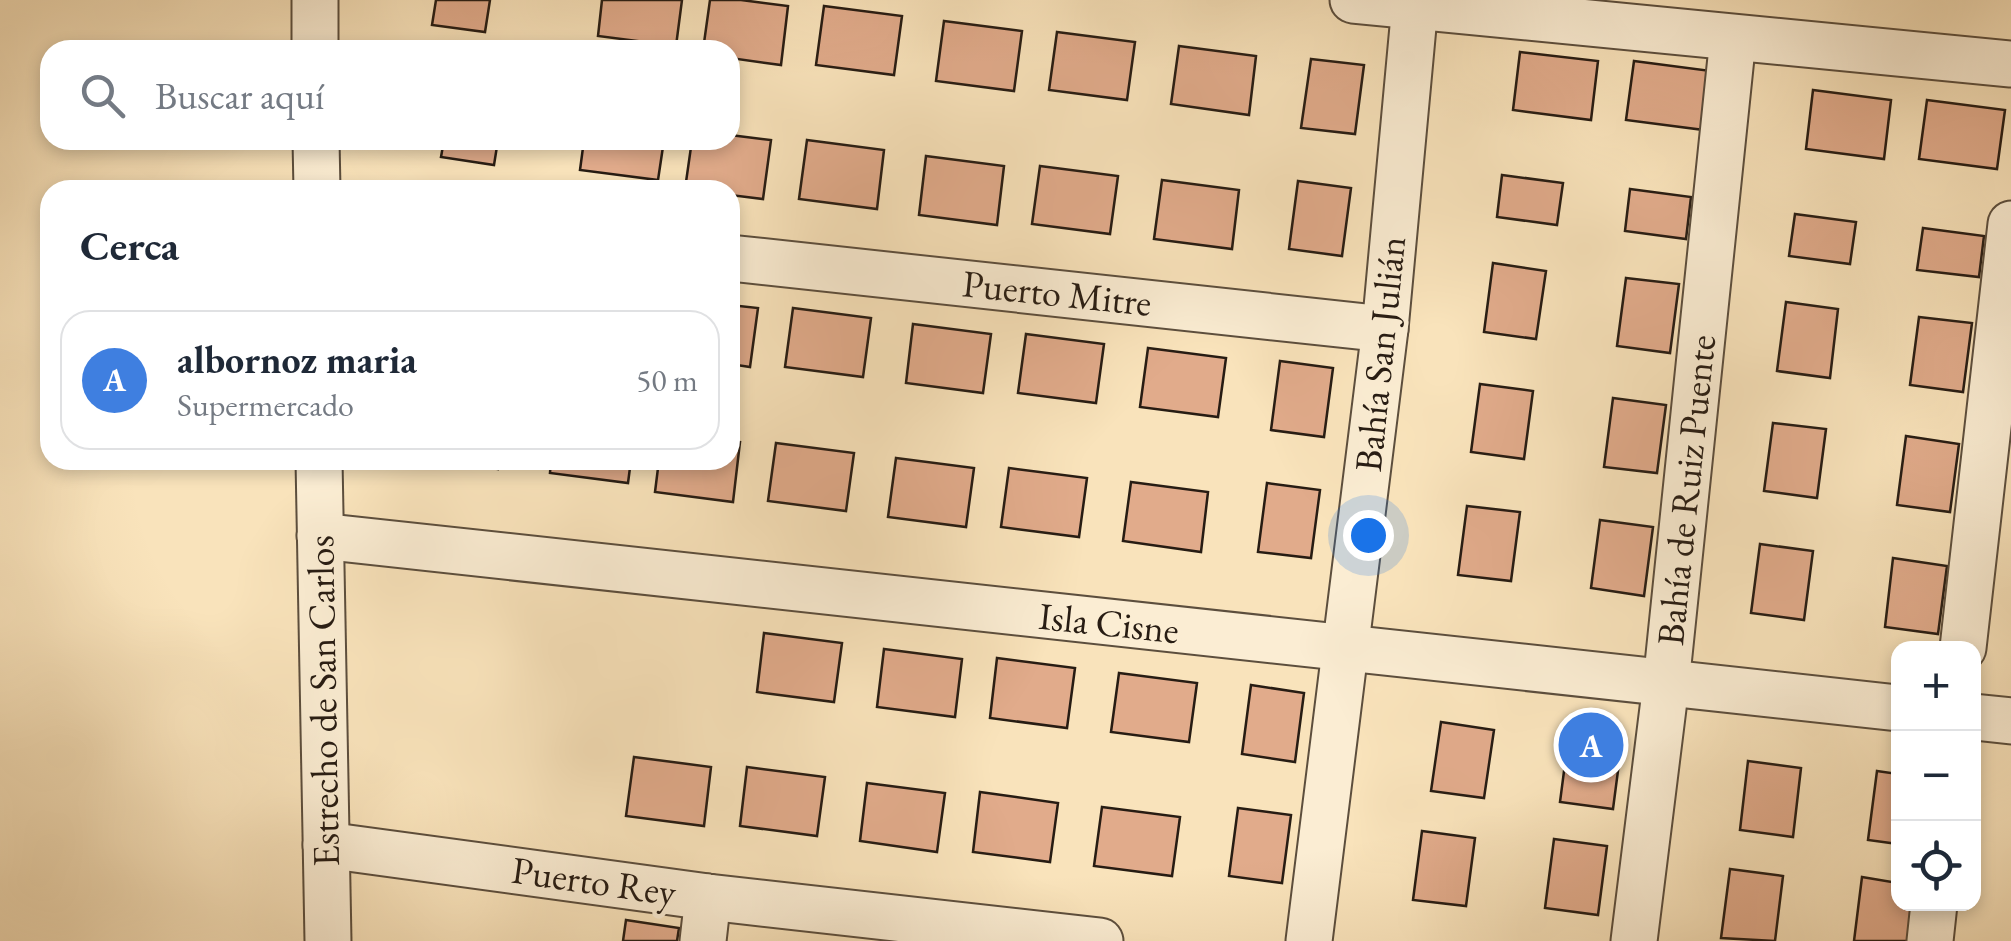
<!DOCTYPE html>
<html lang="es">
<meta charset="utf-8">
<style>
:root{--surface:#fff;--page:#f6f6f7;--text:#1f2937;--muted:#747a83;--line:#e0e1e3;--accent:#8f2418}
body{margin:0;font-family:"EB Garamond",serif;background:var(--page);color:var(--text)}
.controls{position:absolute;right:30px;bottom:30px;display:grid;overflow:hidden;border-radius:20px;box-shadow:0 5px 15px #0003}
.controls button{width:90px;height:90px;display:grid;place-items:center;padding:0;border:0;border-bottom:2px solid var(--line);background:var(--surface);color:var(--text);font:50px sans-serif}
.you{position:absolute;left:1368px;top:535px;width:35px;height:35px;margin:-25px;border:8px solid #fff;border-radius:50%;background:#1a73e8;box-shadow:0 0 0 15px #1a73e833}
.badge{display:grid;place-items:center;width:65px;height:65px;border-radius:50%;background:var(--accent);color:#fff;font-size:32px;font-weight:700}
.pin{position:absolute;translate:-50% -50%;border:5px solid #fff;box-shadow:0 2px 10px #0006}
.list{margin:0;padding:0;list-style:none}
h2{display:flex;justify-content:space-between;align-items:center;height:130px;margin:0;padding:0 40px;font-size:42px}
h2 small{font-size:32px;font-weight:400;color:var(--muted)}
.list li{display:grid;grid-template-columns:65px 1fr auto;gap:30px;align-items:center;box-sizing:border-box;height:140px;margin:0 20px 20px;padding:0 20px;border:2px solid var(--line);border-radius:30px}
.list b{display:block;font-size:38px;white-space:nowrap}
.list p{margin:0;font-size:32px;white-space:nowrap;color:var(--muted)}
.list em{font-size:32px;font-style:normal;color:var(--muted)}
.icon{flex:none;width:55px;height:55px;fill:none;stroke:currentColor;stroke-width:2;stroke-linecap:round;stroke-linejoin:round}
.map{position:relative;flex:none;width:2011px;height:941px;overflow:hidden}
.search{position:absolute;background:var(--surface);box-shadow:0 5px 15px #0003;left:40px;top:40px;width:700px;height:110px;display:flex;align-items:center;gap:25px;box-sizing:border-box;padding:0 35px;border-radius:30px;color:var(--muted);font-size:38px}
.panel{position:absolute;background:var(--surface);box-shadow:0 5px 15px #0003;left:40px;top:180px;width:700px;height:290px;border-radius:30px}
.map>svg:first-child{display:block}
.building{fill:#e1ab8b;stroke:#271c13;stroke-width:2.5}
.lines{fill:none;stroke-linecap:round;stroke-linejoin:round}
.minor-casing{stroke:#5c4e3d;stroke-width:49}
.minor{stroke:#fbedd3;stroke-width:45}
.labels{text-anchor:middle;stroke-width:9;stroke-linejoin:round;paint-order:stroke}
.street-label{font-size:38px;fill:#271c13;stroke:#fbedd3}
</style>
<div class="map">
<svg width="2011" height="941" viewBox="0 0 2011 941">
<rect width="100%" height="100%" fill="#f9e3bb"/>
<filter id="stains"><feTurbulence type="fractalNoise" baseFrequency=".002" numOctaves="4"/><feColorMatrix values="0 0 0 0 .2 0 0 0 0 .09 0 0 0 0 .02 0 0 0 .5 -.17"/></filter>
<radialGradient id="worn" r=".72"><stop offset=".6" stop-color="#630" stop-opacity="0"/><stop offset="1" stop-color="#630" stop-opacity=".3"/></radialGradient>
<g class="building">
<polygon points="436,0 490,0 485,32 432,25"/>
<polygon points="602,0 682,0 676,46 598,36"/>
<polygon points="710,0 741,0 788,6 781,65 730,58 730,50 703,50"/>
<polygon points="824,6 902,16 894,75 816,65"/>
<polygon points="944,21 1022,31 1014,91 936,81"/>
<polygon points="1057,32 1135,42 1127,100 1049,90"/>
<polygon points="1179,46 1256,56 1249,115 1171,104"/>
<polygon points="1520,52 1598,61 1591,120 1513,110"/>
<polygon points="1311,59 1364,65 1355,134 1301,128"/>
<polygon points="1634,61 1711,71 1704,130 1626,120"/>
<polygon points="1813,90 1891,100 1884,159 1806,149"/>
<polygon points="1927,100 2005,110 1997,169 1919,159"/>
<polygon points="730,135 771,140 763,199 730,195 730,190 685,189 692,140 730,140"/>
<polygon points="444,140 498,140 494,165 441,157"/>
<polygon points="584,140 664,140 658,180 580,170"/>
<polygon points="807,140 884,150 877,209 799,199"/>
<polygon points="926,156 1004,166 997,225 919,215"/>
<polygon points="1040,166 1118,176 1110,234 1032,224"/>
<polygon points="1502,175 1563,183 1557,225 1497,217"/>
<polygon points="1162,180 1239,190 1232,249 1154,239"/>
<polygon points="1298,181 1351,188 1342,256 1289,249"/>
<polygon points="1630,189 1691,197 1686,239 1625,231"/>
<polygon points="1795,214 1856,222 1850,264 1789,256"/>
<polygon points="1923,228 1984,236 1979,277 1917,270"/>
<polygon points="1493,263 1546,271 1536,339 1484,332"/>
<polygon points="1626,278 1679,284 1670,353 1617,346"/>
<polygon points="1786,302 1838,309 1830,378 1777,371"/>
<polygon points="730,305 758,308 750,367 730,364"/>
<polygon points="793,308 871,318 863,377 785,367"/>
<polygon points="1919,317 1972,323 1963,392 1910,385"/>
<polygon points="913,324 991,334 983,393 906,383"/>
<polygon points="1026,334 1104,344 1096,403 1018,393"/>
<polygon points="1148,348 1226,358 1218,417 1140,407"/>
<polygon points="1280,361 1333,368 1324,437 1271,430"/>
<polygon points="1480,384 1533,391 1524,459 1471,452"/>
<polygon points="1613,398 1666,405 1657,473 1604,467"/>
<polygon points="1773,423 1826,429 1817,498 1764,491"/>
<polygon points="1906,436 1959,444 1950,512 1897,505"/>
<polygon points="730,441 740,442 733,502 655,492 659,460 730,460"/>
<polygon points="776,443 854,453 846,511 768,501"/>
<polygon points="896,458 974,468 966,527 888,517"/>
<polygon points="446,460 500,460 498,469"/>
<polygon points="551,460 631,460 628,483 550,473"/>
<polygon points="1009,468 1087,478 1079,537 1001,527"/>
<polygon points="1131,482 1208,492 1201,552 1123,541"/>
<polygon points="1267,483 1320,490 1311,558 1258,552"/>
<polygon points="1467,506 1520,512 1511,581 1458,575"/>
<polygon points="1600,520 1653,527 1644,596 1591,588"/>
<polygon points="1760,544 1813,551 1804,620 1751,613"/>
<polygon points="1893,558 1947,566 1938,634 1885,627"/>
<polygon points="764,633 842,643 834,702 757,692"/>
<polygon points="884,649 962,659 955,717 877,707"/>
<polygon points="997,658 1075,668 1067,728 990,718"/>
<polygon points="1119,673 1197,683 1189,742 1111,732"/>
<polygon points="1251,685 1304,693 1295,762 1242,754"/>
<polygon points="1441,722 1494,730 1484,798 1431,791"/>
<polygon points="1569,733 1622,740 1613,809 1560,802"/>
<polygon points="634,757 711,767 704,826 626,816"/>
<polygon points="1748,761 1801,768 1793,837 1740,830"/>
<polygon points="747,767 825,777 817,836 740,826"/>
<polygon points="1877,771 1898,774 1898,844 1868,840"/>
<polygon points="867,783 945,793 937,852 860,841"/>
<polygon points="980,792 1058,803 1050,862 973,852"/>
<polygon points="1102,807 1180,817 1172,876 1094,866"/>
<polygon points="1238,808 1291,815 1282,883 1229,876"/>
<polygon points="1422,831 1475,838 1466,906 1413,900"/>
<polygon points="1554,839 1607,846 1598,915 1545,908"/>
<polygon points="1730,869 1783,876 1775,941 1721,938"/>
<polygon points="1862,877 1898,883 1898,904 1912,904 1908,941 1854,941"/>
<polygon points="626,920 679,928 677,941 623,941"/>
</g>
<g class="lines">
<g class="minor-casing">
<g id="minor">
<polyline points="315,0 315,50"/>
<polyline points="1353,0 2011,64"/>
<polyline points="316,140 317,190"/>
<polyline points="730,258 1385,329"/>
<polyline points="319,460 328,941"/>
<polyline points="320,536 1898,708"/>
<polyline points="1963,648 2011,224"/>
<polyline points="1974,717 2011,721"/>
<polyline points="326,845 708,897 1100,941"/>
<polyline points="703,941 708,897"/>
<polyline points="1309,941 1385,329 1415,5"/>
<polyline points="1634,941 1666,684 1733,38"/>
<polyline points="1930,941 1934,904"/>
</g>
</g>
<use href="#minor" class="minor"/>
</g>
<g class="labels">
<g class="street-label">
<text transform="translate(1057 293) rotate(6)" y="13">Puerto Mitre</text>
<text transform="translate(1380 354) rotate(-84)" y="13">Bahía San Julián</text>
<text transform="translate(1686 490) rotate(-84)" y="13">Bahía de Ruiz Puente</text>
<text transform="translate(1109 623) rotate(6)" y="13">Isla Cisne</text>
<text transform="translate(323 701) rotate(-91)" y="13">Estrecho de San Carlos</text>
<text transform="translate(594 881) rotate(8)" y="13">Puerto Rey</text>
</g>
</g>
<rect width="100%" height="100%" filter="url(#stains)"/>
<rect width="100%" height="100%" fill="url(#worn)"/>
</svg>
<div class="controls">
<button>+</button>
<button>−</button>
<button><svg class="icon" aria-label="locate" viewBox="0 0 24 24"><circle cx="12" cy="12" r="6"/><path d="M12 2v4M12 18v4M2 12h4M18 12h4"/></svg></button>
</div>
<div class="you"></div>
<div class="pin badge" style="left:1591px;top:745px;background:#3f7fe0">A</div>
<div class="search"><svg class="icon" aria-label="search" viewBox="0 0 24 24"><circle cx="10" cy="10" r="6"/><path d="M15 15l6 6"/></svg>Buscar aquí</div>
<section class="panel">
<h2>Cerca<small></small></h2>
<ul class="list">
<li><span class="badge" style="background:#3f7fe0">A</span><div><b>albornoz maria</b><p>Supermercado</p></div><em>50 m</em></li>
</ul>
</section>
</div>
